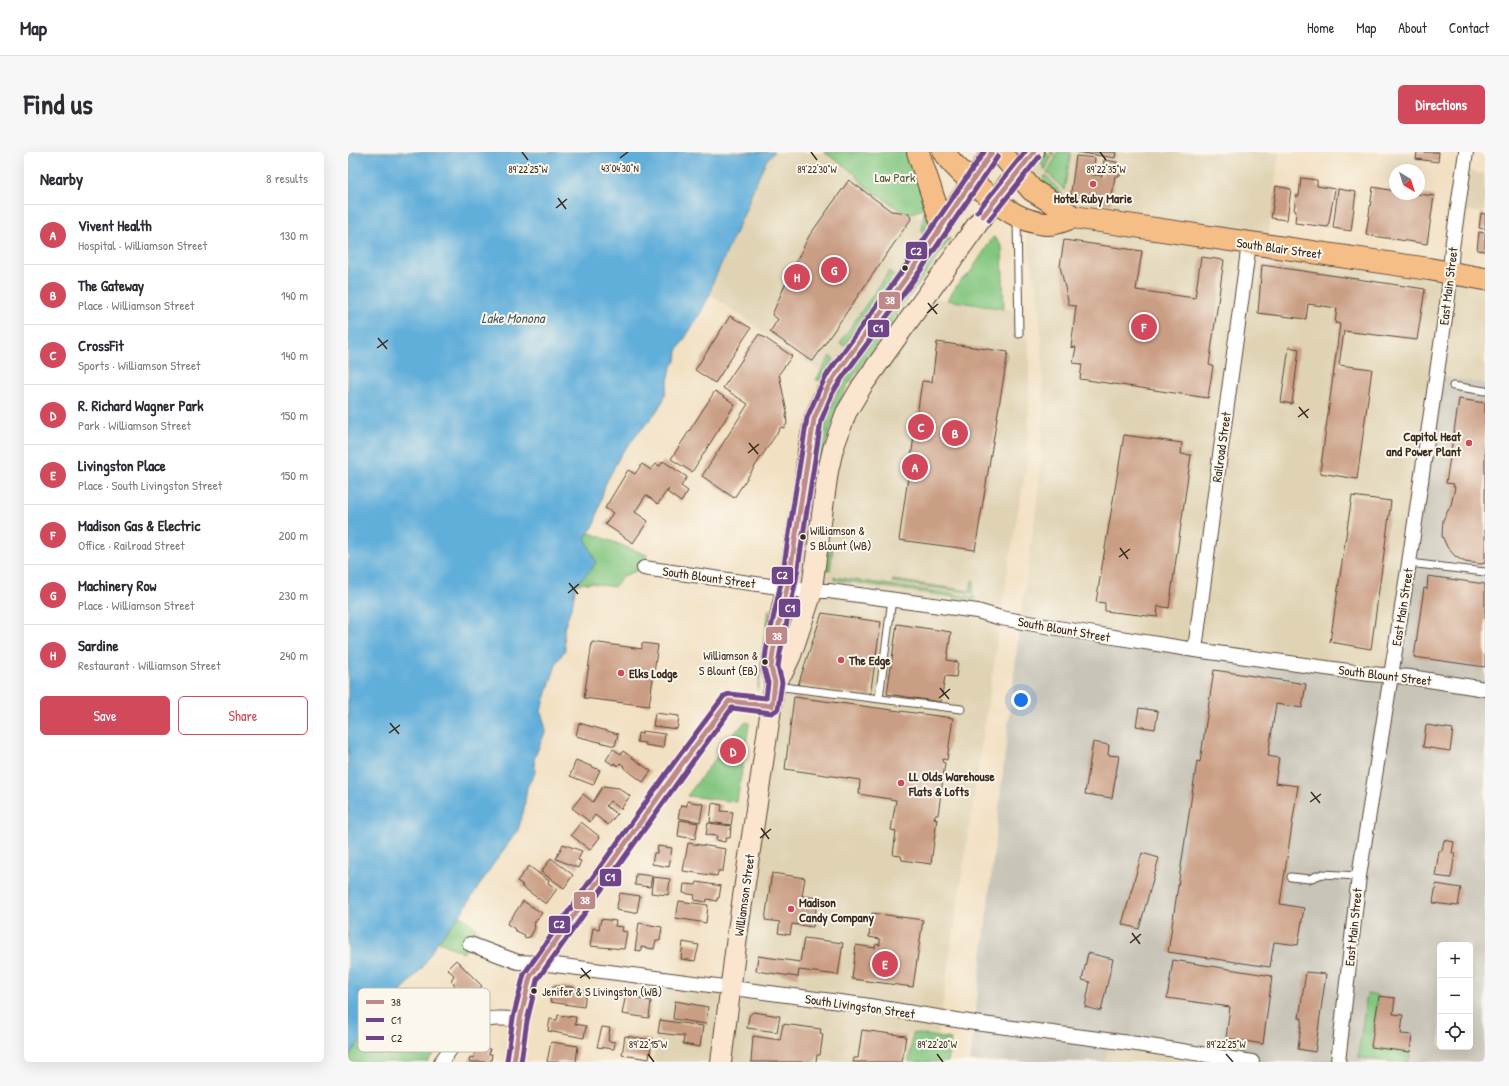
<!DOCTYPE html>
<meta charset="utf-8">
<style>
:root{--surface:#fff;--page:#f7f7f7;--text:#2b2b33;--muted:#7c7c81;--line:#e1e1e2;--accent:#d1495b}
body{margin:0;font-family:"Patrick Hand",sans-serif;background:var(--page);color:var(--text)}
.controls{position:absolute;right:12px;bottom:12px;display:grid;overflow:hidden;border-radius:6px;box-shadow:0 4px 16px #0002}
.controls button{width:36px;height:36px;display:grid;place-items:center;padding:0;border:0;border-bottom:1px solid var(--line);background:var(--surface);color:var(--text);font:20px sans-serif}
.compass{position:absolute;left:1041px;top:12px;width:36px;height:36px;border-radius:50%;background:var(--surface);box-shadow:0 4px 16px #0002;rotate:142deg}
.you{position:absolute;left:673px;top:548px;width:14px;height:14px;margin:-10px;border:3px solid #fff;border-radius:50%;background:#1a73e8;box-shadow:0 0 0 6px #1a73e833}
.badge{display:grid;place-items:center;width:26px;height:26px;border-radius:50%;background:var(--accent);color:#fff;font-size:13px;font-weight:700}
.pin{position:absolute;translate:-50% -50%;border:2px solid #fff;box-shadow:0 1px 4px #0006}
.list{margin:0;padding:0;list-style:none}
h2{display:flex;justify-content:space-between;align-items:center;height:52px;margin:0;padding:0 16px;font-size:17px}
h2 small{font-size:13px;font-weight:400;color:var(--muted)}
.list li{display:grid;grid-template-columns:26px 1fr auto;gap:12px;align-items:center;box-sizing:border-box;height:60px;padding:0 16px;border-top:1px solid var(--line)}
.list b{display:block;font-size:15px;white-space:nowrap}
.list p{margin:0;font-size:13px;white-space:nowrap;color:var(--muted)}
.list em{font-size:13px;font-style:normal;color:var(--muted)}
.actions{display:flex;gap:8px;padding:12px 16px}
.actions a{flex:1;padding:9px 0;border:1px solid var(--accent);border-radius:6px;text-align:center;font-size:14px;color:var(--accent)}
.actions .main{background:var(--accent);color:#fff}
.icon{flex:none;width:22px;height:22px;fill:none;stroke:currentColor;stroke-width:2;stroke-linecap:round;stroke-linejoin:round}
.map{position:relative;flex:none;width:1137px;height:910px;overflow:hidden;border-radius:6px}
header{display:flex;align-items:center;gap:24px;box-sizing:border-box;height:56px;padding:0 20px;background:var(--surface);border-bottom:1px solid var(--line)}
header strong{font-size:19px}
nav{display:flex;gap:22px;margin-inline-start:auto;font-size:14px}
.intro{display:flex;align-items:center;justify-content:space-between;box-sizing:border-box;height:96px;padding:0 24px}
h1{margin:0;font-size:28px}
.button{padding:10px 18px;border-radius:6px;background:var(--accent);color:#fff;font-size:14px;font-weight:700}
main{display:flex;gap:24px;padding:0 24px}
aside{flex:1;background:var(--surface);border-radius:6px;box-shadow:0 4px 16px #0002}
.map>svg:first-child{display:block}
.built{fill:#e0d3b4}
.industrial{fill:#c8c4b8;fill-rule:evenodd}
.green{fill:#82c67f;stroke:#5e784e}
.water{fill:#61aeda;stroke:#4e6c7c}
.building{fill:#ca9e84}
.lines{fill:none;stroke-linecap:round;stroke-linejoin:round}
.lane-casing{stroke:#564537;stroke-width:9}
.street-casing{stroke:#564537;stroke-width:16}
.secondary-casing{stroke:#564537;stroke-width:22}
.primary-casing{stroke:#564537;stroke-width:24}
.lane{stroke:#fff;stroke-width:7}
.street{stroke:#fff;stroke-width:14}
.secondary{stroke:#fbe5cf;stroke-width:20}
.primary{stroke:#f6be87;stroke-width:22}
.bus-1-casing{stroke:#fbf7ec;stroke-width:8}
.bus-2-casing{stroke:#fbf7ec;stroke-width:8}
.bus-3-casing{stroke:#fbf7ec;stroke-width:8}
.bus-1{stroke:#bd8a89;stroke-width:5}
.bus-2{stroke:#704489;stroke-width:5}
.bus-3{stroke:#704489;stroke-width:5}
.ticks{fill:none;stroke:#3b2a1e;stroke-width:1.5}
.poi-dot{fill:#d1495b;stroke:#fbf7ec;stroke-width:1.5}
.bus-dot{fill:#3b2a1e;stroke:#fbf7ec;stroke-width:1.5}
.labels{text-anchor:middle;stroke-width:4;stroke-linejoin:round;paint-order:stroke}
.bus-label{font-size:12px;fill:#3b2a1e;stroke:#fbf7ec;text-anchor:start}
.park-label{font-size:13px;fill:#50593b;stroke:#fbf7ec}
.poi-label{font-size:13px;font-weight:bold;fill:#3b2a1e;stroke:#fbf7ec;text-anchor:start}
.street-label{font-size:13px;fill:#3b2a1e;stroke:#fbf7ec}
.water-label{font-size:14px;font-style:italic;fill:#485860;stroke:#fbf7ec}
.key{fill:#fbf7ec;stroke:#c1baae;stroke-width:1}
.key-label{font-size:11px;fill:#3b2a1e}
.ticks-label{font-size:10px;text-anchor:middle;fill:#3b2a1e;stroke:#fbf7ec;stroke-width:4;stroke-linejoin:round;paint-order:stroke}
.line-badge{stroke:#fbf7ec;stroke-width:1.5}
.badge-label{font-size:11px;text-anchor:middle;font-weight:bold;fill:#fff}
</style>
<header>
<strong>Map</strong>
<nav><a>Home</a><a>Map</a><a>About</a><a>Contact</a></nav>
</header>
<div class="intro"><h1>Find us</h1><a class="button">Directions</a></div>
<main>
<aside>
<h2>Nearby<small>8 results</small></h2>
<ul class="list">
<li><span class="badge">A</span><div><b>Vivent Health</b><p>Hospital · Williamson Street</p></div><em>130 m</em></li>
<li><span class="badge">B</span><div><b>The Gateway</b><p>Place · Williamson Street</p></div><em>140 m</em></li>
<li><span class="badge">C</span><div><b>CrossFit</b><p>Sports · Williamson Street</p></div><em>140 m</em></li>
<li><span class="badge">D</span><div><b>R. Richard Wagner Park</b><p>Park · Williamson Street</p></div><em>150 m</em></li>
<li><span class="badge">E</span><div><b>Livingston Place</b><p>Place · South Livingston Street</p></div><em>150 m</em></li>
<li><span class="badge">F</span><div><b>Madison Gas &amp; Electric</b><p>Office · Railroad Street</p></div><em>200 m</em></li>
<li><span class="badge">G</span><div><b>Machinery Row</b><p>Place · Williamson Street</p></div><em>230 m</em></li>
<li><span class="badge">H</span><div><b>Sardine</b><p>Restaurant · Williamson Street</p></div><em>240 m</em></li>
</ul>
<div class="actions"><a class="main">Save</a><a>Share</a></div>
</aside>
<div class="map">
<svg width="1137" height="910" viewBox="0 0 1137 910">
<rect width="100%" height="100%" fill="#fbf7ec"/>
<filter id="ink" filterUnits="userSpaceOnUse"><feTurbulence type="fractalNoise" baseFrequency=".025" numOctaves="2"/><feDisplacementMap in="SourceGraphic" scale="8" xChannelSelector="R" yChannelSelector="G"/><feConvolveMatrix kernelMatrix="1 2 1 2 8 2 1 2 1" color-interpolation-filters="sRGB"/></filter>
<filter id="wash" filterUnits="userSpaceOnUse"><feTurbulence type="fractalNoise" baseFrequency=".012" numOctaves="4" result="noise"/><feDisplacementMap in="SourceGraphic" scale="16" xChannelSelector="R" yChannelSelector="G"/><feGaussianBlur stdDeviation="0.9" result="paint"/><feColorMatrix in="noise" values="0 0 0 0 0 0 0 0 0 0 0 0 0 0 0 0 0 1.4 0 .05"/><feComposite in="paint" operator="in"/></filter>
<g filter="url(#wash)">
<rect width="100%" height="100%" fill="#f2e0c2"/>
<g class="built">
<polygon points="426,0 476,0 506,21 516,33 550,56 560,59 593,74 486,225 462,213 362,142 365,130 399,55 403,42 418,9"/>
<polygon points="686,0 931,0 919,94 1137,127 1137,231 1088,224 1044,523 672,470 688,359 692,320 695,250 694,200 690,149 676,66 710,70 668,21"/>
<polygon points="1116,18 1137,22 1137,61 1110,57"/>
<polygon points="577,144 664,158 675,175 680,191 681,200 681,271 679,310 662,404 586,910 305,910 314,827 382,836 436,518 482,309"/>
<polygon points="760,889 904,910 758,910"/>
</g>
<path class="industrial" d="M1088 224 1137 231V660L1134 677H1137V887L1134 910H903L760 889 758 910H622L672 470 1044 523ZM1092 793H1122V895H1092Z"/>
<g class="green">
<polygon points="476,0 564,0 582,68 576,81 574,80 576,57 564,61 552,58 516,33 506,21"/>
<polygon points="702,0 706,0 697,18 692,10 698,1 702,5 704,4"/>
<polygon points="709,0 723,0 716,38 699,20 707,7"/>
<polygon points="698,23 714,42 713,43 694,33 693,30"/>
<path d="M598 84 602 87 499 234 491 252 480 283 471 329 468 330C468 292 481 253 500 221Z"/>
<polygon points="645,85 649,88 654,95 656,157 599,148 613,128 622,121"/>
<polygon points="541,119 546,123 496,194 492,191"/>
<polygon points="482,204 486,207 475,228 468,228"/>
<polygon points="242,381 299,403 296,416 275,424 266,435 243,431 228,432 241,420 237,385"/>
<polygon points="481,393 485,394 482,419 478,418"/>
<polygon points="486,425 627,445 626,448 613,446 488,428 486,428"/>
<polygon points="545,428 622,439 624,428 626,429 625,441 544,430"/>
<polygon points="421,457 422,464 411,533 409,539"/>
<polygon points="398,570 401,571 401,573 389,650 339,644 389,578"/>
<polygon points="112,763 133,780 115,801 90,789"/>
<path d="M52 841 103 880 79 910H0C0 896 28 876 38 865 44 859 48 848 52 841Z"/>
<polygon points="1019,842 1031,844 1023,895 1062,900 1061,910 1042,910 1010,905"/>
<polygon points="565,881 603,887 600,910 561,910"/>
</g>
<polygon class="water" points="0,0 426,0 418,9 403,42 399,55 365,130 362,142 353,160 329,199 328,209 323,216 316,247 308,260 273,302 257,333 246,374 237,385 248,411 241,420 228,432 225,450 216,477 217,498 209,510 193,559 198,578 186,607 187,621 179,635 176,657 170,678 144,714 112,763 90,789 74,816 52,841 39,864 8,894 0,905"/>
<g id="blocks">
<g class="building">
<polygon points="729,0 768,0 767,6"/>
<polygon points="1069,0 1091,0 1090,10 1068,7"/>
<polygon points="728,4 747,6 745,23 754,24 756,8 769,10 768,16 773,17 772,24 767,24 763,52 728,47 724,44 723,40"/>
<polygon points="953,26 969,28 969,34 987,37 980,75 947,71 948,59 946,58 948,44 951,44"/>
<polygon points="501,28 543,59 561,61 563,67 465,209 463,209 422,180 430,167 424,163 436,135 461,84"/>
<polygon points="928,34 943,37 939,68 923,66"/>
<polygon points="1025,35 1047,39 1047,42 1070,42 1086,44 1079,92 1018,83"/>
<polygon points="990,37 1008,40 1003,79 985,76"/>
<polygon points="1133,61 1137,62 1137,77 1131,76"/>
<polygon points="1131,80 1137,81 1137,99 1129,98"/>
<polygon points="716,88 794,99 788,138 847,146 853,105 876,108 861,213 865,214 860,246 732,227 734,212 725,211 728,195 723,196 728,154 721,153 712,114"/>
<polygon points="914,113 1077,137 1069,188 996,179 991,213 1024,217 1009,327 972,321 992,172 987,171 989,156 960,152 958,167 910,161"/>
<polygon points="382,164 403,176 367,231 347,218"/>
<polygon points="411,182 444,204 431,222 439,261 438,263 439,272 436,276 433,275 386,346 354,324 400,252 375,236"/>
<polygon points="589,190 660,200 627,398 551,388 574,229 584,230"/>
<polygon points="941,195 951,197 944,252 933,250"/>
<polygon points="367,239 387,252 344,320 323,307"/>
<polygon points="1111,247 1137,251 1137,411 1133,412 1117,410 1108,405 1099,395 1094,384 1095,368 1103,353 1107,335 1105,335 1106,332 1098,331"/>
<polygon points="776,283 834,291 833,302 843,303 821,456 810,454 809,465 757,459 757,451 748,450"/>
<polygon points="315,309 339,325 333,334 340,339 333,350 319,340 321,338 320,337 310,352 298,343 287,360 300,369 285,391 257,372 265,361 257,356 280,318 287,322 294,312 303,318 308,312 312,314"/>
<polygon points="1004,344 1043,349 1023,497 982,490"/>
<polygon points="1080,424 1137,432 1137,515 1066,505 1076,436 1079,437"/>
<polygon points="474,461 533,470 522,544 450,533"/>
<polygon points="549,472 603,480 599,508 610,510 609,518 608,525 597,524 593,550 539,542"/>
<polygon points="244,490 294,497 294,491 310,493 301,554 236,546"/>
<polygon points="866,518 958,532 954,556 928,552 920,604 931,606 927,631 950,634 932,752 956,756 950,793 926,790 922,815 820,800 849,609 852,610"/>
<polygon points="446,545 605,566 599,608 595,607 594,610 597,611 590,663 587,663 586,666 589,667 583,712 554,708 553,704 545,703 548,679 543,678 548,648 511,642 512,628 437,617"/>
<polygon points="791,556 810,559 807,577 788,574"/>
<polygon points="307,561 331,564 329,577 305,574"/>
<polygon points="231,571 270,582 267,594 228,584"/>
<polygon points="1078,573 1105,577 1102,599 1075,595"/>
<polygon points="294,579 317,582 315,596 297,593 297,591 289,590 290,581 294,582"/>
<polygon points="745,590 761,593 760,603 771,604 764,646 737,642"/>
<polygon points="265,597 273,602 275,599 303,619 295,630 275,615 276,614 272,611 270,614 266,611 265,613 258,608"/>
<polygon points="228,608 252,618 245,633 222,624"/>
<polygon points="255,634 271,636 282,644 273,657 262,649 261,650 258,654 269,662 260,673 247,663 242,670 224,656 235,642 245,650"/>
<polygon points="339,649 355,652 352,670 330,666 333,653 339,654"/>
<polygon points="364,651 374,653 373,659 385,660 383,673 362,670"/>
<polygon points="332,668 350,671 347,687 330,684"/>
<polygon points="233,670 252,685 242,698 223,683"/>
<polygon points="360,671 383,674 382,686 378,686 377,690 368,688 369,684 358,683"/>
<polygon points="1096,688 1106,690 1104,701 1107,701 1103,726 1087,724 1091,699 1094,699"/>
<polygon points="340,691 378,697 375,719 370,719 369,724 335,719"/>
<polygon points="215,692 234,699 230,708 233,709 230,716 208,707"/>
<polygon points="310,694 324,696 321,715 304,712 306,701 309,701"/>
<polygon points="794,701 811,706 791,777 774,772"/>
<polygon points="203,706 225,723 216,736 193,720"/>
<polygon points="181,714 201,729 200,731 209,737 198,752 173,734 175,733 169,729"/>
<polygon points="424,721 457,726 454,744 470,746 465,775 444,772 442,783 430,781 432,770 417,768"/>
<polygon points="288,722 304,724 302,735 287,733"/>
<polygon points="305,725 322,727 320,743 303,741"/>
<polygon points="349,730 373,734 371,746 369,746 369,749 359,747 358,750 346,748 347,743 335,741 336,732 348,733"/>
<polygon points="1088,732 1113,736 1110,754 1085,751"/>
<polygon points="272,741 292,744 289,760 287,760 287,761 268,758"/>
<polygon points="175,749 194,761 186,771 187,776 182,785 176,786 177,783 166,778 167,777 159,772"/>
<polygon points="331,749 360,753 358,771 328,766"/>
<polygon points="524,761 575,768 565,835 504,827 508,793 527,796 528,792 532,793 532,787 521,785"/>
<polygon points="253,767 268,769 267,774 275,775 274,779 279,780 276,797 242,794 245,776 251,777"/>
<polygon points="291,771 314,775 312,789 308,788 306,797 293,795 293,799 287,798"/>
<polygon points="456,786 495,791 490,823 451,818 450,825 408,819 410,804 452,810"/>
<polygon points="335,790 351,793 347,809 333,807"/>
<polygon points="740,801 765,807 753,859 737,855 742,830 734,828"/>
<polygon points="108,808 134,834 121,847 116,843 115,844 106,835 107,833 103,829 106,823 99,817"/>
<polygon points="825,808 924,824 915,892 878,886 882,855 819,846"/>
<polygon points="958,820 978,822 967,900 950,897 954,866 951,866"/>
<polygon points="205,834 226,835 226,837 238,839 236,855 202,850"/>
<polygon points="278,842 291,844 291,847 303,849 301,866 274,862"/>
<polygon points="1031,844 1047,846 1045,862 1055,863 1053,882 1064,883 1062,900 1023,895"/>
<polygon points="327,849 360,855 358,872 325,867"/>
<polygon points="405,860 432,864 429,880 399,876 401,864"/>
<polygon points="210,863 228,865 227,872 238,874 236,886 200,879 202,867 209,868"/>
<polygon points="312,868 355,874 352,895 335,892 336,884 310,881"/>
<polygon points="435,872 473,877 472,881 475,882 472,903 469,903 468,910 403,910 405,884 432,888"/>
<polygon points="254,875 262,876 260,889 267,890 266,897 249,895"/>
<polygon points="514,878 558,884 554,910 505,910 506,906 510,906"/>
<polygon points="277,884 304,888 301,907 274,903"/>
<polygon points="203,890 230,894 228,910 199,910"/>
<polygon points="129,896 142,897 141,902 144,902 143,909 144,910 121,910 122,905 126,906 127,898"/>
</g>
</g>
</g>
<g filter="url(#ink)">
<use href="#blocks" fill-opacity="0" stroke="#564537" stroke-width="1"/>
<g class="lines">
<g class="lane-casing">
<g id="lane">
<polyline points="669,68 671,182"/>
<polyline points="1105,234 1137,239"/>
<polyline points="1061,411 1137,420"/>
<polyline points="427,534 613,557"/>
<polyline points="531,546 544,447"/>
<polyline points="943,725 961,727 974,722 1011,724"/>
</g>
</g>
<g class="street-casing">
<g id="street">
<polyline points="296,416 458,439 481,439 629,459 653,466 703,475 847,498 1022,522 1062,525 1137,537"/>
<polyline points="847,498 870,318 901,92"/>
<polyline points="122,792 170,810 192,811 515,853 627,871 789,892 904,910"/>
<path d="M93 910C119 875 124 861 172 868"/>
<polyline points="166,910 172,868 182,825 334,612 381,549 424,554"/>
<polyline points="990,910 1011,724 1061,411 1100,145 1104,96 1118,0"/>
</g>
</g>
<g class="secondary-casing">
<g id="secondary">
<polyline points="427,530 436,518 443,503 463,443 480,319 485,297 498,261 514,234 631,70 668,21 686,0"/>
<polyline points="373,910 389,785 427,530 423,516 425,500 434,455 441,427 456,332 460,299 466,267 478,239 486,225 566,115 644,0"/>
</g>
</g>
<g class="primary-casing">
<g id="primary">
<polyline points="570,0 594,72"/>
<path d="M596 0C604 15 652 55 668 63 676 67 688 71 698 72 707 73 716 68 725 65L1081 117 1137 127"/>
<polyline points="652,0 684,38 710,54 725,65"/>
</g>
</g>
<use href="#lane" class="lane"/>
<use href="#street" class="street"/>
<use href="#secondary" class="secondary"/>
<use href="#primary" class="primary"/>
<g class="bus-1-casing">
<g id="bus-1">
<polyline points="635,64 686,0"/>
<polyline points="166,910 172,868 182,825 334,612 381,549 424,554 427,530 423,516 425,500 441,427 466,267 478,239 486,225 566,115 644,0"/>
</g>
</g>
<g class="bus-2-casing">
<g id="bus-2">
<polyline points="641,68 691,5"/>
<polyline points="173,910 179,869 189,828 340,616 384,556 424,561 430,557 434,530 430,515 432,501 448,428 473,269 484,242 492,229 572,119 650,4"/>
</g>
</g>
<g class="bus-3-casing">
<g id="bus-3">
<polyline points="629,60 677,0"/>
<polyline points="159,909 165,866 176,822 328,608 376,544 381,542 418,546 420,531 416,516 418,499 434,426 459,266 472,236 480,221 560,111 636,0"/>
</g>
</g>
<use href="#bus-1" class="bus-1"/>
<use href="#bus-2" class="bus-2"/>
<use href="#bus-3" class="bus-3"/>
</g>
</g>
<path class="ticks" d="M174 0 180 8M463 0 469 8M752 0 758 8M272 6 280 0M210 46 218 57M208 56 219 47M580 151 589 162M579 161 590 152M30 186 39 197M29 196 40 188M951 255 960 266M950 265 961 257M401 291 410 302M400 301 411 292M772 396 780 407M771 405 782 397M221 431 230 442M220 441 231 432M592 536 601 547M591 546 602 537M42 571 51 582M41 581 52 573M963 640 972 651M962 650 973 642M413 676 421 687M412 686 423 677M784 781 792 792M782 791 793 782M233 816 242 827M232 826 243 818M300 902 306 910M589 902 595 910M878 902 885 910"/>
<g class="poi-dot">
<circle cx="745" cy="32" r="4"/>
<circle cx="1121" cy="291" r="4"/>
<circle cx="493" cy="508" r="4"/>
<circle cx="273" cy="521" r="4"/>
<circle cx="553" cy="631" r="4"/>
<circle cx="443" cy="757" r="4"/>
</g>
<g class="bus-dot">
<circle cx="557" cy="116" r="3.5"/>
<circle cx="455" cy="385" r="3.5"/>
<circle cx="417" cy="510" r="3.5"/>
<circle cx="186" cy="839" r="3.5"/>
</g>
<g class="labels">
<g class="bus-label">
<text x="462" y="383">Williamson &amp;<tspan x="462" dy="15">S Blount (WB)</tspan></text>
<text x="410" y="508" text-anchor="end">Williamson &amp;<tspan x="410" dy="15">S Blount (EB)</tspan></text>
<text x="194" y="844">Jenifer &amp; S Livingston (WB)</text>
</g>
<g class="park-label">
<text x="547" y="30">Law Park</text>
</g>
<g class="poi-label">
<text x="745" y="51" text-anchor="middle">Hotel Ruby Marie</text>
<text x="1113" y="289" text-anchor="end">Capitol Heat<tspan x="1113" dy="15">and Power Plant</tspan></text>
<text x="501" y="513">The Edge</text>
<text x="281" y="526">Elks Lodge</text>
<text x="561" y="629">LL Olds Warehouse<tspan x="561" dy="15">Flats &amp; Lofts</tspan></text>
<text x="451" y="755">Madison<tspan x="451" dy="15">Candy Company</tspan></text>
</g>
<g class="street-label">
<text transform="translate(931 96) rotate(8)" y="5">South Blair Street</text>
<text transform="translate(1100 134) rotate(-83)" y="5">East Main Street</text>
<text transform="translate(873 295) rotate(-82)" y="5">Railroad Street</text>
<text transform="translate(361 425) rotate(8)" y="5">South Blount Street</text>
<text transform="translate(1054 455) rotate(-81)" y="5">East Main Street</text>
<text transform="translate(716 477) rotate(10)" y="5">South Blount Street</text>
<text transform="translate(1037 523) rotate(7)" y="5">South Blount Street</text>
<text transform="translate(396 743) rotate(-82)" y="5">Williamson Street</text>
<text transform="translate(1005 775) rotate(-84)" y="5">East Main Street</text>
<text transform="translate(512 854) rotate(8)" y="5">South Livingston Street</text>
</g>
<g class="water-label">
<text x="165" y="171">Lake Monona</text>
</g>
</g>
<rect x="10" y="836" width="132" height="64" rx="6" class="key"/>
<rect x="18" y="848" width="18" height="4" fill="#bd8a89"/>
<rect x="18" y="866" width="18" height="4" fill="#704489"/>
<rect x="18" y="884" width="18" height="4" fill="#704489"/>
<g class="key-label">
<text x="43" y="854">38</text>
<text x="43" y="872">C1</text>
<text x="43" y="890">C2</text>
</g>
<g class="ticks-label">
<text x="272" y="20">43°04'30"N</text>
<text x="180" y="21">89°22'25"W</text>
<text x="758" y="21">89°22'35"W</text>
<text x="469" y="21">89°22'30"W</text>
<text x="300" y="896">89°22'15"W</text>
<text x="589" y="896">89°22'20"W</text>
<text x="878" y="896">89°22'25"W</text>
</g>
<g class="line-badge">
<rect x="557" y="89" width="23" height="19" rx="4" fill="#704489"/>
<rect x="530" y="139" width="23" height="19" rx="4" fill="#bd8a89"/>
<rect x="519" y="167" width="23" height="19" rx="4" fill="#704489"/>
<rect x="423" y="414" width="23" height="19" rx="4" fill="#704489"/>
<rect x="430" y="446" width="23" height="20" rx="4" fill="#704489"/>
<rect x="417" y="474" width="23" height="19" rx="4" fill="#bd8a89"/>
<rect x="251" y="716" width="23" height="19" rx="4" fill="#704489"/>
<rect x="225" y="739" width="23" height="19" rx="4" fill="#bd8a89"/>
<rect x="200" y="763" width="23" height="19" rx="4" fill="#704489"/>
</g>
<g class="badge-label">
<text x="568" y="103">C2</text>
<text x="542" y="152">38</text>
<text x="530" y="180">C1</text>
<text x="434" y="427">C2</text>
<text x="442" y="460">C1</text>
<text x="429" y="488">38</text>
<text x="262" y="729">C1</text>
<text x="237" y="752">38</text>
<text x="211" y="776">C2</text>
</g>
</svg>
<div class="controls">
<button>+</button>
<button>−</button>
<button><svg class="icon" aria-label="locate" viewBox="0 0 24 24"><circle cx="12" cy="12" r="6"/><path d="M12 2v4M12 18v4M2 12h4M18 12h4"/></svg></button>
</div>
<svg class="compass" viewBox="-18 -18 36 36"><path d="M0-13l5 13h-10z" fill="#e53935"/><path d="M0 13l5-13h-10z" fill="#7c7c81"/></svg>
<div class="you"></div>
<div class="pin badge" style="left:567px;top:315px">A</div>
<div class="pin badge" style="left:607px;top:281px">B</div>
<div class="pin badge" style="left:573px;top:275px">C</div>
<div class="pin badge" style="left:385px;top:599px">D</div>
<div class="pin badge" style="left:537px;top:812px">E</div>
<div class="pin badge" style="left:796px;top:175px">F</div>
<div class="pin badge" style="left:486px;top:118px">G</div>
<div class="pin badge" style="left:449px;top:125px">H</div>
</div>
</main>
